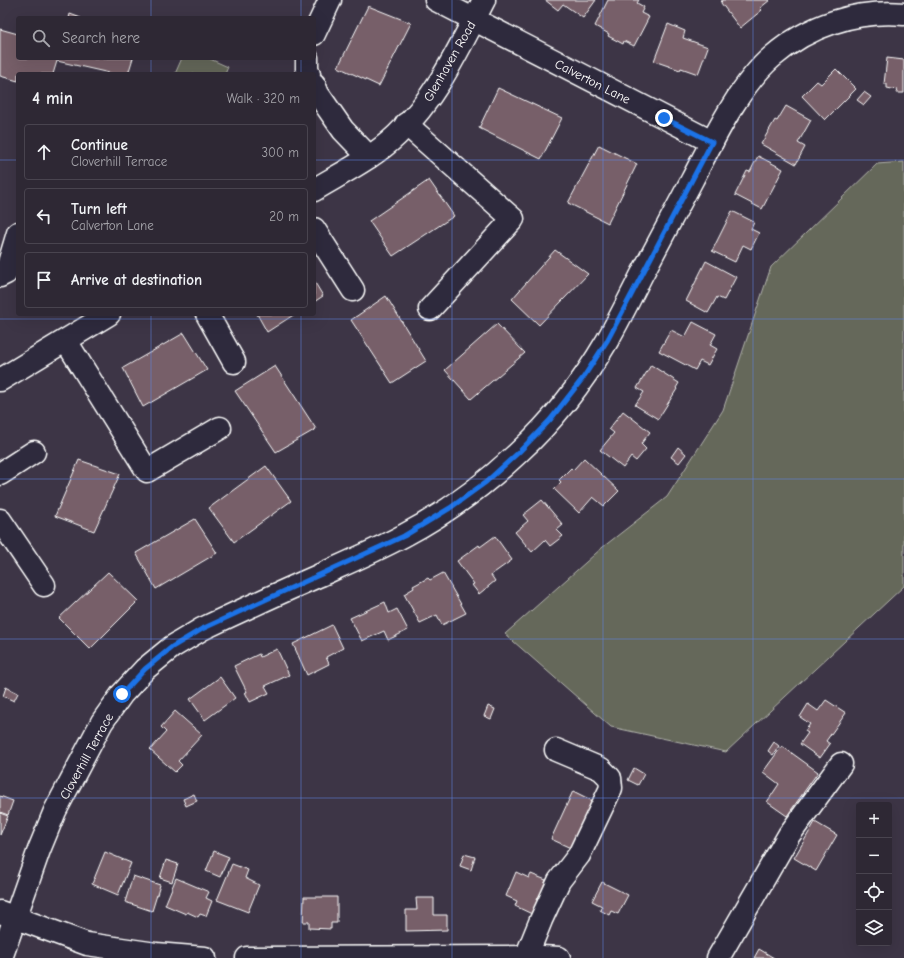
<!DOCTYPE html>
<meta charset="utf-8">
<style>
:root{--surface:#2e2834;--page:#36303c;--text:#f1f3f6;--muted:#a7a6ac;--line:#49444f}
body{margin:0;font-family:"Comic Neue",sans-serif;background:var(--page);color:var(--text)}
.controls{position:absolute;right:12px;bottom:12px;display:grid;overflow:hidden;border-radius:4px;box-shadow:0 4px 16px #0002}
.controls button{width:36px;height:36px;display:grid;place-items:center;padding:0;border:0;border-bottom:1px solid var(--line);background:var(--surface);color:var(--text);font:20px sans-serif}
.stop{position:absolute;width:12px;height:12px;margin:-9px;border:3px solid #1a73e8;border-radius:50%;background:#fff}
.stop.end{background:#1a73e8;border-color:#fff;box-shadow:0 1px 4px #0008}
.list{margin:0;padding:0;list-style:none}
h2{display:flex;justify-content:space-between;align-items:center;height:52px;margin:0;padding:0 16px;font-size:17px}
h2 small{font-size:13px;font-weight:400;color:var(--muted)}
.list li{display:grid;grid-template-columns:26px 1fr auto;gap:12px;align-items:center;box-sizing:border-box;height:56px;margin:0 8px 8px;padding:0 8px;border:1px solid var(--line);border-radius:4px}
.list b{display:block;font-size:15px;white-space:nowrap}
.list p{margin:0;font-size:13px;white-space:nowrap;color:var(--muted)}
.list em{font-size:13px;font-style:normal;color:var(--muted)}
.icon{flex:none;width:22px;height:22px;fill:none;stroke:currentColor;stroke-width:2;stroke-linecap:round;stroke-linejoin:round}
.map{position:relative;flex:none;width:904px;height:958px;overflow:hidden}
.search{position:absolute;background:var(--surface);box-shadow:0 4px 16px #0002;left:16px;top:16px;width:300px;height:44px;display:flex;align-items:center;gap:10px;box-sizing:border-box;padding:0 14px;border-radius:4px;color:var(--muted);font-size:15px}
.panel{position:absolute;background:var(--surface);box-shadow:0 4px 16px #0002;left:16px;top:72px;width:300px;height:244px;border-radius:4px}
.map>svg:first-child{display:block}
.green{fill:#65685a;stroke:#b2b4ac}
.building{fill:#775f69;stroke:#fff}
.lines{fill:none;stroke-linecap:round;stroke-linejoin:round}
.minor-casing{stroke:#fff;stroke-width:25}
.minor{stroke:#2f2a3d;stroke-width:22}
.route{stroke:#1a73e8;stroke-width:5}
.grid{fill:none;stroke:#6183e4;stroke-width:1;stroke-opacity:0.55}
.labels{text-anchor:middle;stroke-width:3.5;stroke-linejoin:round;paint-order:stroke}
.street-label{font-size:13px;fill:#fff;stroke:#2f2a3d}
</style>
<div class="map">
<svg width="904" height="958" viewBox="0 0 904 958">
<rect width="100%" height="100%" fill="#3d3546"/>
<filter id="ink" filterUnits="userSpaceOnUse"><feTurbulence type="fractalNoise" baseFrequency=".025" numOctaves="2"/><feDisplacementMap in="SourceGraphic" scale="8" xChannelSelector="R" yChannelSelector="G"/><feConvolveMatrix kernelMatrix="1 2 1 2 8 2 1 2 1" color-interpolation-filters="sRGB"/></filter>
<g filter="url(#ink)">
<g class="green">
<polygon points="182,58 208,58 228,67 225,74 175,74"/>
<polygon points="904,162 904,586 726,752 611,727 505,634 603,547 667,497 723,410 771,267 877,164"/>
</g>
<g class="building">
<polygon points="545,0 596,0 583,18 563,4 558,10"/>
<polygon points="608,0 639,0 637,3 644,7 641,13 649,17 634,46 624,41 623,44 608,36 609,34 595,26"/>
<polygon points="722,0 770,0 760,8 762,10 740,28 721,3"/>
<polygon points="368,6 411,23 379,86 338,67"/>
<polygon points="70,14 81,18 69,18"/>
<polygon points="668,24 685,31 683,38 708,47 698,74 681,68 680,70 654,61"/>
<polygon points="0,29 18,34 18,58 133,58 128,74 114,74 57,61 53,74 18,74 18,81 0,76"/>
<polygon points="887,58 904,60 904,93 896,93 897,90 887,88 887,84 884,84"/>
<polygon points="836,69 856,89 825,120 802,96 817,81 821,84"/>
<polygon points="498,88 562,118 541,159 479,128"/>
<polygon points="864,92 871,97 864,105 857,100"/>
<polygon points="786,106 811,120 798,143 805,147 796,164 761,144 775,120 777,121"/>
<polygon points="599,145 637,164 608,223 568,203"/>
<polygon points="758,156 783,169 762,209 735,195 747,171 750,172"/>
<polygon points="429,180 454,216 393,256 369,221"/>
<polygon points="732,211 754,222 751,229 759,233 751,249 743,245 735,262 712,251"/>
<polygon points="555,250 588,274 539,325 512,299"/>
<polygon points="706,261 736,277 724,300 717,297 708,313 686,301"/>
<polygon points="314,281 323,296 314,302"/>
<polygon points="386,296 426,361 392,383 351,320"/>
<polygon points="257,314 295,314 267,332"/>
<polygon points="693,322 716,334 710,345 717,349 708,365 700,361 695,370 659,351 671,330 685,337"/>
<polygon points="497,324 525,353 471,399 445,370"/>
<polygon points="184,333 207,370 143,407 123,368"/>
<polygon points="651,365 679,383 676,388 677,389 658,419 635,405 644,392 637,388"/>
<polygon points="275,366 316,429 276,452 235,391"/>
<polygon points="623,411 650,432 641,444 646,449 636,461 631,457 623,468 600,450 614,433 609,429"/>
<polygon points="678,447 686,454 679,463 671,457"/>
<polygon points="584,458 619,491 604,506 593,497 579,513 554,489 561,482 559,480 571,468 573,470"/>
<polygon points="79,460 120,474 94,531 55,516"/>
<polygon points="266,466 291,501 234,542 209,508"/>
<polygon points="542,500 563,525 557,530 563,536 550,546 545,540 532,552 515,532 528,521 523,515"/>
<polygon points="195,519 217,553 156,589 136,553"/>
<polygon points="495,536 512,560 491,575 495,581 479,594 472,585 474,584 457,561 479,545 480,547"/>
<polygon points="108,572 138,601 90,649 59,618"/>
<polygon points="443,573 466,613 442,625 437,615 420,623 404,594 414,588 413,586 428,578 430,580"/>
<polygon points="385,602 389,613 397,609 408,630 388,640 384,631 362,641 350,618"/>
<polygon points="332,625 343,648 326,657 329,664 307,675 293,644"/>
<polygon points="277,649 289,675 265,686 269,693 250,702 245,692 247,692 234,666 259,654 260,657"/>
<polygon points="220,677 235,698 205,720 190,699"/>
<polygon points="6,687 18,693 14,701 3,696"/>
<polygon points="826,700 846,713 826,741 830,744 820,758 800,744 808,733 805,731 810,724 800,717 808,704 818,711"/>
<polygon points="488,706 495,709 491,719 484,716"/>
<polygon points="175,711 202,735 178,761 182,765 175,772 150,750 166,732 161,727"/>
<polygon points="774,742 779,746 773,755 768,751"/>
<polygon points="782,746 818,772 787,816 767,802 779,784 763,772"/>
<polygon points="634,768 644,774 638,785 628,780"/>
<polygon points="573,791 597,803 575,850 551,839"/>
<polygon points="194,794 197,801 186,806 183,799"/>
<polygon points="0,796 13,801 8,815 0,812"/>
<polygon points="0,813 8,816 0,835"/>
<polygon points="815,822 837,835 816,871 794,858"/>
<polygon points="214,851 229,857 220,877 206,871"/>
<polygon points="105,852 131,863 118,895 92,884"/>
<polygon points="464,854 475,857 471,870 460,866"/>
<polygon points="166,860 178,864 172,882 160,878"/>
<polygon points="232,864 248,870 245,878 259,885 248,912 217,900"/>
<polygon points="516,872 529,878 531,874 546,880 544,885 546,885 532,914 515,906 517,901 506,896"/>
<polygon points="133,876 160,885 152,911 125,902"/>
<polygon points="176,878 209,892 206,898 212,901 206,916 200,914 198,917 187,912 186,914 165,905"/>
<polygon points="602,882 628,895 618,914 611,911 609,915 600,910 602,906 592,901"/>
<polygon points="304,897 337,897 337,923 331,923 331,929 309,928 309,922 303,922"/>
<polygon points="416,898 434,898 434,915 447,915 447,930 406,931 406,910 417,910"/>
<polygon points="759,949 774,958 754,958"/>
</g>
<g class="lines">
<g class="minor-casing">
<g id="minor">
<polyline points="436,0 712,142"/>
<polyline points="314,34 330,0"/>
<polyline points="307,58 307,70 309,74"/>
<polyline points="314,84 318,94 343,130 369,157"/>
<polyline points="406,124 513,219 430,309"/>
<path d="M314 190C342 173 373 158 397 135 437 97 459 48 484 0"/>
<polyline points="314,229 353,290"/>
<polyline points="0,276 6,273 18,233"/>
<polyline points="207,314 234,362"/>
<polyline points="66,341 147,471 220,428"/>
<polyline points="0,380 109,314"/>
<polyline points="0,474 34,452"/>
<polyline points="0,520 44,585"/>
<polyline points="0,912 87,944 156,954 205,958"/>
<polyline points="526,957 541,920 559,881 579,855 611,788 610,778 601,769 556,750"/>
<path d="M1 958 39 850 55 811 102 722 122 694 145 669 172 647 202 629C240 611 279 593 318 576 347 563 375 551 403 536 445 514 484 485 518 453 553 421 583 382 607 341 619 320 630 298 641 276 658 244 675 212 692 180 712 142 739 85 772 57 809 25 856 10 904 14"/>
<polyline points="247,958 542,957 559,958"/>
<polyline points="718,958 789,835 841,764"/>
</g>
</g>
<use href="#minor" class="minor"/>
</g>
</g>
<g class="lines" filter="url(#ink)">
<polyline class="route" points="122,694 145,669 172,647 202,629 404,536 450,508 486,482 519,452 550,420 583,378 607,341 712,142 664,118"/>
</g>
<path class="grid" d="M151 0V18M301 0V18M452 0V958M603 0V958M753 0V958M151 58V74M301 58V74M0 160H18M314 160H904M151 314V958M301 314V958M0 319H904M0 479H904M0 639H904M0 798H904"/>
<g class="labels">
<g class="street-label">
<text transform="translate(449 61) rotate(-60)" y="5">Glenhaven Road</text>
<text transform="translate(593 81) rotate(27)" y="5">Calverton Lane</text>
<text transform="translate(86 756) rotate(-61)" y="5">Cloverhill Terrace</text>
</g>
</g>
</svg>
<div class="controls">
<button>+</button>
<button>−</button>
<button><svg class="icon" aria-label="locate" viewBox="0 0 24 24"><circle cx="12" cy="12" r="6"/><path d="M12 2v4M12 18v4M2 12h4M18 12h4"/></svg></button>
<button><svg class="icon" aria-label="layers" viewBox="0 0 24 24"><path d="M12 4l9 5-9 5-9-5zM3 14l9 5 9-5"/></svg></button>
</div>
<div class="stop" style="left:122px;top:694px"></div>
<div class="stop end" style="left:664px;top:118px"></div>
<div class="search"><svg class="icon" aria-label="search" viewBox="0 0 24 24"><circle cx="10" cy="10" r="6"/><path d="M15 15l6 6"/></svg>Search here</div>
<section class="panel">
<h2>4 min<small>Walk · 320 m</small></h2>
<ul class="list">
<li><svg class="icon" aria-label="ahead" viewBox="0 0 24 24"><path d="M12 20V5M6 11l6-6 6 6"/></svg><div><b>Continue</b><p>Cloverhill Terrace</p></div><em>300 m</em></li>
<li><svg class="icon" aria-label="left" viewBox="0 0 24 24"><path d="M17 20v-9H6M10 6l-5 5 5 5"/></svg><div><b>Turn left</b><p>Calverton Lane</p></div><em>20 m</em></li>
<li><svg class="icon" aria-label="arrive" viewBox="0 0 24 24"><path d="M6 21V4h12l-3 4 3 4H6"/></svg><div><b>Arrive at destination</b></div></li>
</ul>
</section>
</div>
